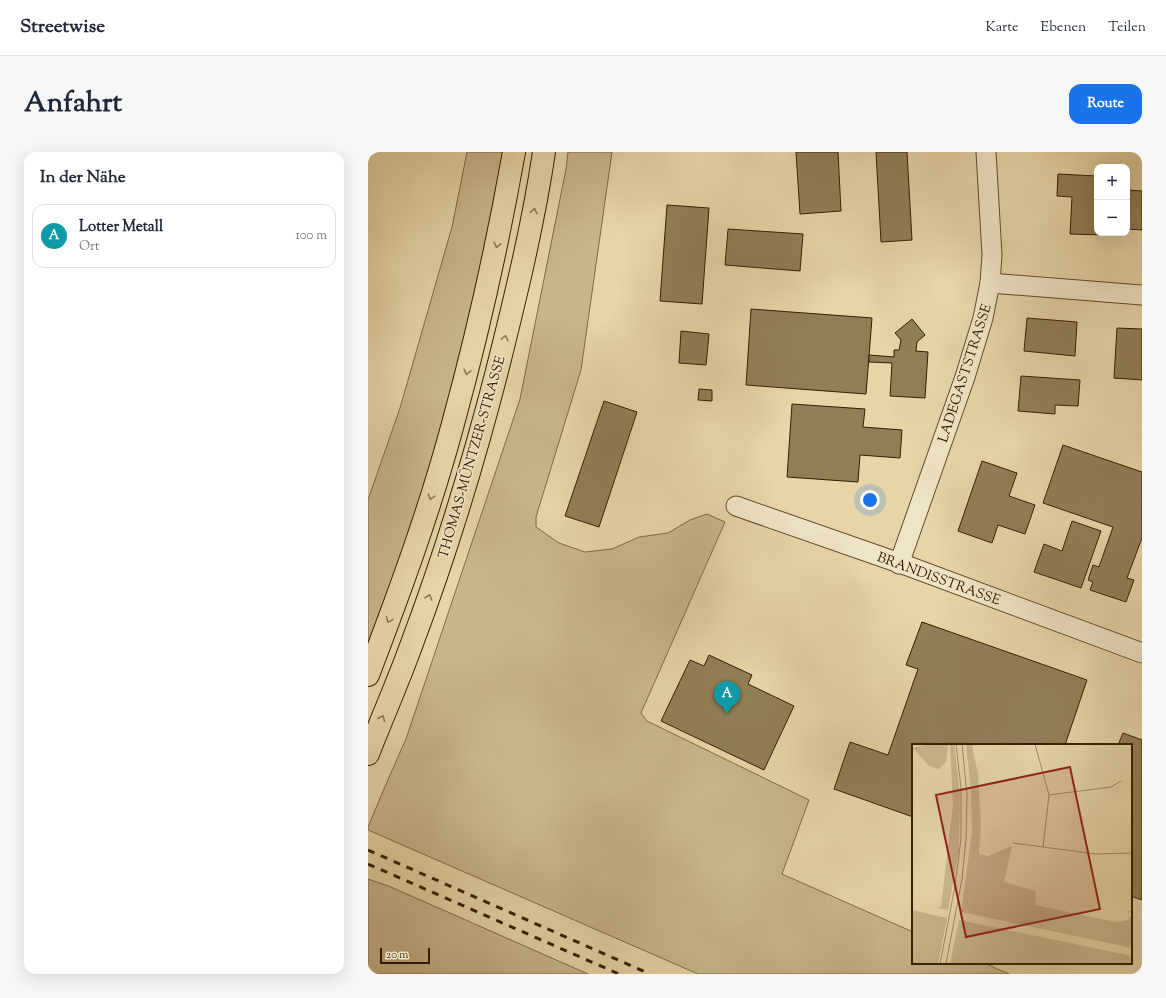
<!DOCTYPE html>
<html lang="de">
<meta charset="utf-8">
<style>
:root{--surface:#fff;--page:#f6f6f7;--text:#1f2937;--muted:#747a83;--line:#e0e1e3;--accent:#1a73e8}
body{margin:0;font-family:"Sorts Mill Goudy",serif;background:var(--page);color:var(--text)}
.controls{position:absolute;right:12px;top:12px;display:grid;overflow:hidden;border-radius:8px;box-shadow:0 4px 16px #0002}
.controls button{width:36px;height:36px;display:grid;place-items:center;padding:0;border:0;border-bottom:1px solid var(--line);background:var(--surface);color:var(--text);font:20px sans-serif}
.scale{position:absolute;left:12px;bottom:10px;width:50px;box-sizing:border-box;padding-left:4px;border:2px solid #351f01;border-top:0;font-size:11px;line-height:14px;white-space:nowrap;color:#351f01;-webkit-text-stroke:3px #efe4c6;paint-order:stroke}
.you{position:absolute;left:502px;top:348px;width:14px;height:14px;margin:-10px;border:3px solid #fff;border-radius:50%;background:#1a73e8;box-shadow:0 0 0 6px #1a73e833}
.badge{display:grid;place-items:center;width:26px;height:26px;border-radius:50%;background:var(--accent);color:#fff;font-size:13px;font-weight:700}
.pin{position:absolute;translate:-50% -33px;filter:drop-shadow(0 1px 2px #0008)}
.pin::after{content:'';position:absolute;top:21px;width:14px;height:12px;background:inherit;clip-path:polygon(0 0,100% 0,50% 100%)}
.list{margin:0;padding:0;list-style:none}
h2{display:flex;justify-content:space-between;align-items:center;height:52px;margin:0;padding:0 16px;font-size:17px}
h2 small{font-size:13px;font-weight:400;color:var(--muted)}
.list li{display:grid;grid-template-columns:26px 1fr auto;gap:12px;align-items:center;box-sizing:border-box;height:64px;margin:0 8px 8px;padding:0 8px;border:1px solid var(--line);border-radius:12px}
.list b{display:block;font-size:15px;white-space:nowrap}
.list p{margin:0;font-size:13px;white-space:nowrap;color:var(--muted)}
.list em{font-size:13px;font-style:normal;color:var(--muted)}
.map{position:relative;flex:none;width:774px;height:822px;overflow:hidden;border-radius:12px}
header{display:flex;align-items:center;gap:24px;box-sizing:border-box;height:56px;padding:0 20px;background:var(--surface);border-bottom:1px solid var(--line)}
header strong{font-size:19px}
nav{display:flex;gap:22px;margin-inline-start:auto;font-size:14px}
.intro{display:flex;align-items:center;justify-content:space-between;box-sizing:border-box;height:96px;padding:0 24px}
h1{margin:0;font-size:28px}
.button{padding:10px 18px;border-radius:12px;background:var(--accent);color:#fff;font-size:14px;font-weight:700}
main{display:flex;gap:24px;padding:0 24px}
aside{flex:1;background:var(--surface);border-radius:12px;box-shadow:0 4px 16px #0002}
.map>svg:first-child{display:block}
.green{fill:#c8b68b;stroke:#7e6a46}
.building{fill:#917e57;stroke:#351f01}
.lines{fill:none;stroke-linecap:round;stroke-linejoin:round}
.street-casing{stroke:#614c2a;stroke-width:21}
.primary-casing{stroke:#351f01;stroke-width:24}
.street{stroke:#efe4c6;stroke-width:19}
.primary{stroke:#e6d5a7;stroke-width:22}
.rail{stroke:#351f01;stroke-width:3;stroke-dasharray:7 7;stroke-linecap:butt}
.oneway{stroke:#8e7a54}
.labels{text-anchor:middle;stroke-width:3.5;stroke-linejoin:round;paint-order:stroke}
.street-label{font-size:14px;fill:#351f01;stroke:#efe4c6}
.inset-road{fill:none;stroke:#9f8c65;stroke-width:1}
.view{fill:#8f2418;fill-opacity:0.15;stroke:#8f2418;stroke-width:2}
.inset-edge{fill:none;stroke:#351f01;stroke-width:2}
</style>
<header>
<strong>Streetwise</strong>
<nav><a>Karte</a><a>Ebenen</a><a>Teilen</a></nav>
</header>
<div class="intro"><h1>Anfahrt</h1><a class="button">Route</a></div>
<main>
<aside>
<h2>In der Nähe<small></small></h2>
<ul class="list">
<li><span class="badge" style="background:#0f9aa8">A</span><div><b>Lotter Metall</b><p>Ort</p></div><em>100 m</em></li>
</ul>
</aside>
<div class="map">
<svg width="774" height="822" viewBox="0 0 774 822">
<rect width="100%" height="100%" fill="#e6d5a7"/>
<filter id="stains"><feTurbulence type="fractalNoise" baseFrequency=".005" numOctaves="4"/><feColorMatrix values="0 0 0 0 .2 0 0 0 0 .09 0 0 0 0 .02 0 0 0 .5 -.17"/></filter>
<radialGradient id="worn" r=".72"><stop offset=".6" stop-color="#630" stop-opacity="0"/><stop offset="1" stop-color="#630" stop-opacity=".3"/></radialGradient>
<g class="green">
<polygon points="99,0 135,0 131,23 98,188 60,334 0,502 0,348 32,256 84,75"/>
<polygon points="200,0 244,0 213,218 168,365 168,375 191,391 217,400 244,397 271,385 300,381 322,368 339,362 357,370 273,561 279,569 441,648 414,722 545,780 545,811 616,811 641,822 330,822 0,678 0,675 18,632 38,587 152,247 198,17"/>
<polygon points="0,727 23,735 220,822 0,822"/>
</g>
<g class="building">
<polygon points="428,0 470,0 473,59 432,62"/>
<polygon points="508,0 539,0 544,88 513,90"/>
<polygon points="690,22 729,24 729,81 735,81 735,83 702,82 704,45 689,44"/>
<polygon points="760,38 774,39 774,78 759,77"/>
<polygon points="299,53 341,56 334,152 292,149"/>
<polygon points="360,77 435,82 432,119 357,113"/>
<polygon points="383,157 504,166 498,242 378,233"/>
<polygon points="659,166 709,170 707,204 656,199"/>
<polygon points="544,167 557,183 549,190 548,199 560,200 557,246 522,244 524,211 501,210 501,203 526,205 526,198 531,198 533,188 527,181"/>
<polygon points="749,176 774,177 774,228 746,226"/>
<polygon points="313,179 341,182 338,213 311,211"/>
<polygon points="653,224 712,228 710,254 687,253 687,262 650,259"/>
<polygon points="331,237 344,238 344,249 330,248"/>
<polygon points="236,249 269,260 231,375 197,364"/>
<polygon points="424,252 497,257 495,275 534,278 532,306 492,303 490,330 419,325"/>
<polygon points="695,293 774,320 774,386 759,426 766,428 758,450 722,438 725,430 720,428 725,413 731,415 745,375 675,351"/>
<polygon points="614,309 649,321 641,344 667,353 657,382 630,373 624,391 590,379"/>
<polygon points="704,369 733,379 713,436 666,420 676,392 694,399"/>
<polygon points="554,470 719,528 697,593 545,593 545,665 466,637 482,590 520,603 550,517 538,513"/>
<polygon points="341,503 384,523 380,532 426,554 396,618 293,569 322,508 336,514"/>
<polygon points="755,581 774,588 774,748 763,744 763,593 750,593"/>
</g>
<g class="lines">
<g class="street-casing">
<g id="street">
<polyline points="622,131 774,143"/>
<polyline points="368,354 540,414 774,501"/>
<polyline points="531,412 597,225 615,166 622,131 624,103 618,0"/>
</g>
</g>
<g class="primary-casing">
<g id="primary">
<path d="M0 523C32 439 63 355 86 268 110 180 130 90 146 0"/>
<path d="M0 602C14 566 30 530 43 494 77 404 105 312 129 219 147 147 165 74 176 0"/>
</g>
</g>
<use href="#street" class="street"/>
<use href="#primary" class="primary"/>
<g class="rail">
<polyline points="0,698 282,822"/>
<polyline points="0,712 251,822"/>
</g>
</g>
<defs><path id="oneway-chevron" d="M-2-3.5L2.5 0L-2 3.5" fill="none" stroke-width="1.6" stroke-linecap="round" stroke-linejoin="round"/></defs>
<g class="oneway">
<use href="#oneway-chevron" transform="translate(166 59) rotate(-79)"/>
<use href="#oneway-chevron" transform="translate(129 93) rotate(103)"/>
<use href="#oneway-chevron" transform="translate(137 186) rotate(-76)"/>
<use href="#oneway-chevron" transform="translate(99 220) rotate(104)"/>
<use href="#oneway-chevron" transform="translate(63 345) rotate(107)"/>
<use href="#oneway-chevron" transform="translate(61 445) rotate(-71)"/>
<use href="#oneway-chevron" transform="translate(21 468) rotate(111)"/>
<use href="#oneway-chevron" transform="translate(14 566) rotate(-68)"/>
</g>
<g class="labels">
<g class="street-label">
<text transform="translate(596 221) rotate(-72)" y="5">LADEGASTSTRASSE</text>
<text transform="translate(103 305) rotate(-74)" y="5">THOMAS-MÜNTZER-STRASSE</text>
<text transform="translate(571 426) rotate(20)" y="5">BRANDISSTRASSE</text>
</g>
</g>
<g transform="translate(544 592)">
<rect width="220" height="220" fill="#e6d5a7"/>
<path d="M16 0 36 1 34 18 27 25 17 22 1 4ZM38 0H42L48 50 47 107 36 166 0 158 26 164 29 162 41 61ZM54 0H67L60 2 66 30 69 81 67 110 76 112 100 102 92 138 124 147 123 161 204 178 217 176 216 167H220L216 170 217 173H220V204L49 168 60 88 59 47ZM0 166 35 174 26 220H0ZM47 176 220 212V220H38Z" fill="#c8b68b"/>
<path class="inset-road" d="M123 0 137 51 131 103M137 51 199 43 209 37M101 99 184 110 220 109M28 220 43 142 49 95V44L44 0M34 220 50 135 54 95 55 51 50 0"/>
<path class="view" d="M158 23 188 165 54 193 24 51Z"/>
<rect width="220" height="220" class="inset-edge"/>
</g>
<rect width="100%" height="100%" filter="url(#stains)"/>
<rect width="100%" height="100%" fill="url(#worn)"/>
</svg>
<div class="controls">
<button>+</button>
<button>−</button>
</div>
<div class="scale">20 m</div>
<div class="you"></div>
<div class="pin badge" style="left:359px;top:562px;background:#0f9aa8">A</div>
</div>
</main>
